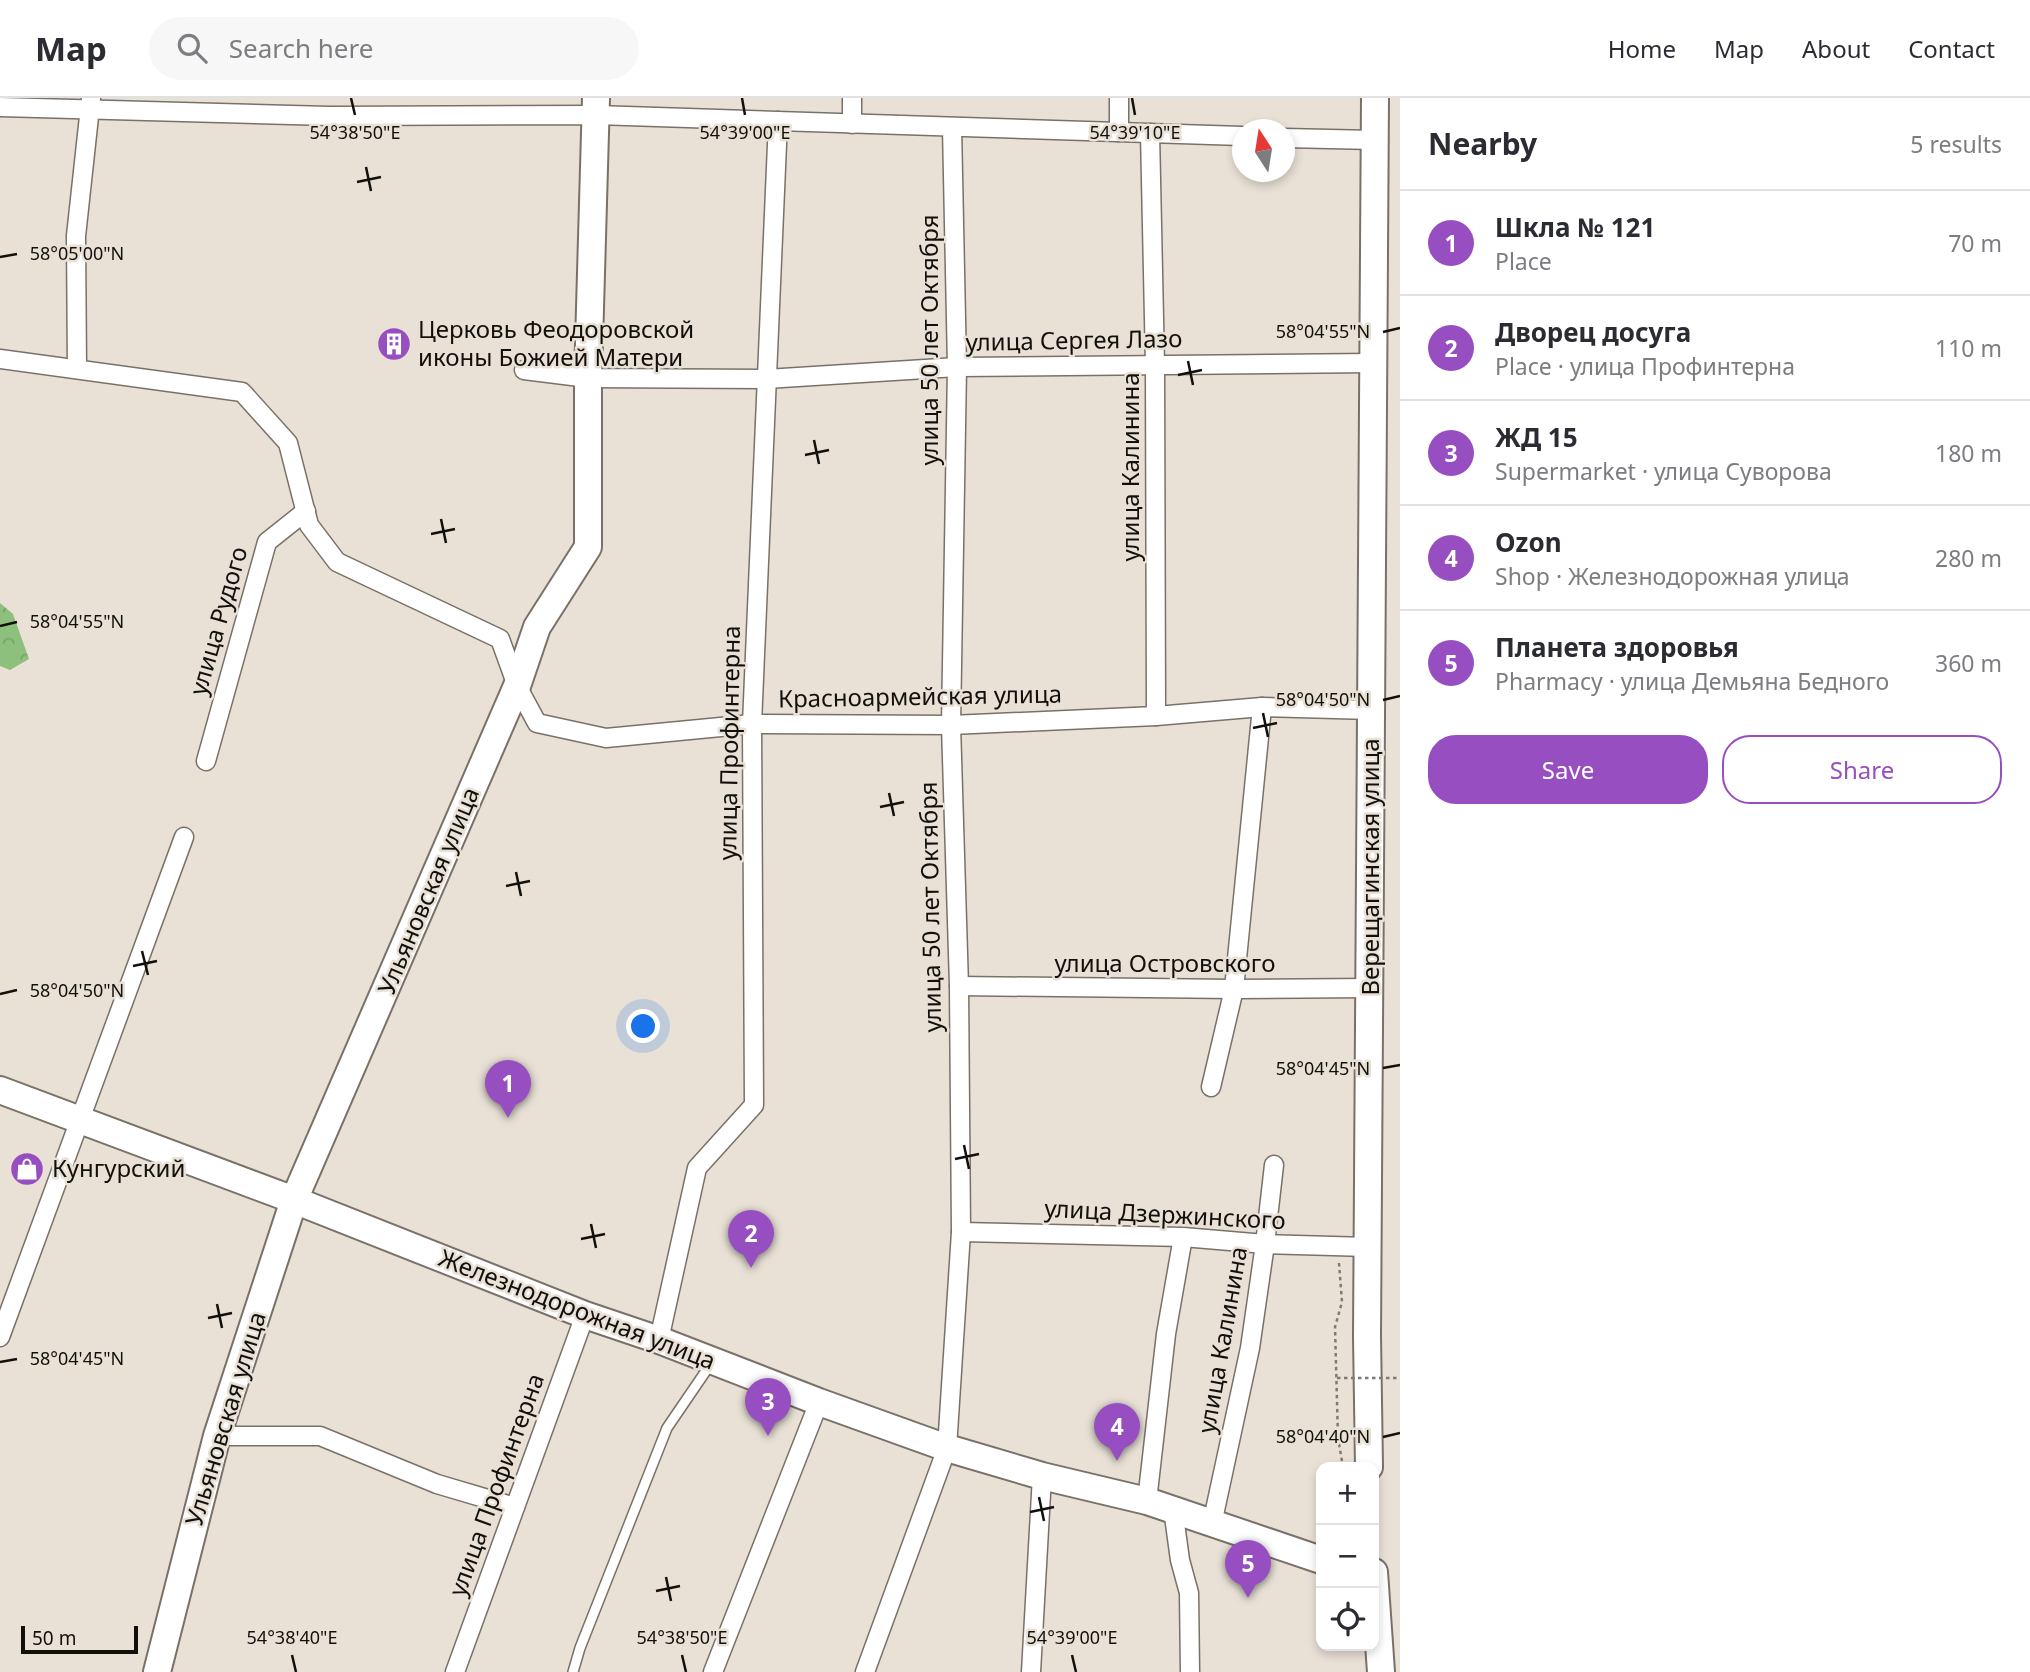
<!DOCTYPE html>
<meta charset="utf-8">
<style>
:root{--surface:#fff;--page:#f7f7f7;--text:#2b2b33;--muted:#7c7c81;--line:#e1e1e2;--accent:#964ec1}
body{margin:0;font-family:"Noto Sans",sans-serif;background:var(--page);color:var(--text)}
.controls{position:absolute;right:21px;bottom:21px;display:grid;overflow:hidden;border-radius:14px;box-shadow:0 4px 10px #0003}
.controls button{width:63px;height:63px;display:grid;place-items:center;padding:0;border:0;border-bottom:2px solid var(--line);background:var(--surface);color:var(--text);font:35px sans-serif}
.compass{position:absolute;left:1232px;top:21px;width:63px;height:63px;border-radius:50%;background:var(--surface);box-shadow:0 4px 10px #0003;rotate:348deg}
.scale{position:absolute;left:21px;bottom:18px;width:117px;box-sizing:border-box;padding-left:7px;border:4px solid #12100c;border-top:0;font-size:19px;line-height:24px;white-space:nowrap;color:#12100c;-webkit-text-stroke:5px #e9e1d6;paint-order:stroke}
.you{position:absolute;left:644px;top:929px;width:24px;height:24px;margin:-18px;border:5px solid #fff;border-radius:50%;background:#1a73e8;box-shadow:0 0 0 10px #1a73e833}
.badge{display:grid;place-items:center;width:46px;height:46px;border-radius:50%;background:var(--accent);color:#fff;font-size:23px;font-weight:700}
.pin{position:absolute;translate:-50% -58px;filter:drop-shadow(0 2px 4px #0008)}
.pin::after{content:'';position:absolute;top:37px;width:24px;height:21px;background:inherit;clip-path:polygon(0 0,100% 0,50% 100%)}
.list{margin:0;padding:0;list-style:none}
h2{display:flex;justify-content:space-between;align-items:center;height:91px;margin:0;padding:0 28px;font-size:30px}
h2 small{font-size:23px;font-weight:400;color:var(--muted)}
.list li{display:grid;grid-template-columns:46px 1fr auto;gap:21px;align-items:center;box-sizing:border-box;height:105px;padding:0 28px;border-top:2px solid var(--line)}
.list b{display:block;font-size:26px;white-space:nowrap}
.list p{margin:0;font-size:23px;white-space:nowrap;color:var(--muted)}
.list em{font-size:23px;font-style:normal;color:var(--muted)}
.actions{display:flex;gap:14px;padding:21px 28px}
.actions a{flex:1;padding:16px 0;border:2px solid var(--accent);border-radius:28px;text-align:center;font-size:24px;color:var(--accent)}
.actions .main{background:var(--accent);color:#fff}
.icon{flex:none;width:38px;height:38px;fill:none;stroke:currentColor;stroke-width:2;stroke-linecap:round;stroke-linejoin:round}
.map{position:relative;flex:none;width:1400px;height:1574px;overflow:hidden}
header{display:flex;align-items:center;gap:42px;box-sizing:border-box;height:98px;padding:0 35px;background:var(--surface);border-bottom:2px solid var(--line)}
header strong{font-size:33px}
nav{display:flex;gap:38px;margin-inline-start:auto;font-size:24px}
.search{width:490px;height:63px;background:var(--page);display:flex;align-items:center;gap:18px;box-sizing:border-box;padding:0 24px;border-radius:38px;color:var(--muted);font-size:26px}
main{display:flex}
aside{flex:1;background:var(--surface)}
.map>svg:first-child{display:block}
.forest{fill:url(#forest-crowns)}
.lines{fill:none;stroke-linecap:round;stroke-linejoin:round}
.lane-casing{stroke:#797168;stroke-width:12}
.street-casing{stroke:#797168;stroke-width:21}
.secondary-casing{stroke:#797168;stroke-width:30}
.path{stroke:#7f7a73;stroke-width:2.5;stroke-dasharray:3.5 3.5;stroke-linecap:butt}
.lane{stroke:#fff;stroke-width:9}
.street{stroke:#fff;stroke-width:18}
.secondary{stroke:#fff;stroke-width:26}
.path-bridge{stroke:#7f7a73;stroke-width:2.5;stroke-dasharray:3.5 3.5;stroke-linecap:butt}
.ticks{fill:none;stroke:#12100c;stroke-width:2.5}
.labels{text-anchor:middle;stroke-width:5;stroke-linejoin:round;paint-order:stroke}
.poi-label{font-size:24px;fill:#12100c;stroke:#e9e1d6;text-anchor:start}
.street-label{font-size:24px;fill:#12100c;stroke:#e9e1d6}
.ticks-label{font-size:18px;text-anchor:middle;fill:#12100c;stroke:#e9e1d6;stroke-width:5;stroke-linejoin:round;paint-order:stroke}
</style>
<header>
<strong>Map</strong>
<div class="search"><svg class="icon" aria-label="search" viewBox="0 0 24 24"><circle cx="10" cy="10" r="6"/><path d="M15 15l6 6"/></svg>Search here</div>
<nav><a>Home</a><a>Map</a><a>About</a><a>Contact</a></nav>
</header>
<main>
<div class="map">
<svg width="1400" height="1574" viewBox="0 0 1400 1574">
<defs>
<pattern id="forest-crowns" width="20" height="18" patternUnits="userSpaceOnUse" patternTransform="scale(1.75)"><rect width="20" height="18" fill="#8dc07c"/><path d="M2 6a3 3 0 1 1 6 0M12 15a3 3 0 1 1 6 0" fill="none" stroke="#79a46a"/></pattern>
</defs>
<rect width="100%" height="100%" fill="#e9e1d6"/>
<polygon class="forest" points="0,505 13,516 29,561 10,572 0,568"/>
<g class="lines">
<g class="lane-casing">
<polyline id="lane" points="573,1574 580,1550 667,1330 712,1264"/>
</g>
<g class="street-casing">
<g id="street">
<polyline points="0,9 329,18 596,17 1242,38"/>
<polyline points="852,26 852,0"/>
<polyline points="1119,34 1119,0"/>
<polyline points="1150,35 1155,267 1156,618"/>
<polyline points="1284,40 1375,42"/>
<polyline points="0,261 242,294 288,345 309,427 337,464 500,541 517,588 537,625 606,640 752,626 951,627 1156,618 1262,609 1372,612"/>
<polyline points="77,271 76,138 91,0"/>
<polyline points="524,272 588,280 766,281 957,269 1373,265"/>
<polyline points="206,663 267,444 306,413"/>
<polyline points="959,888 1234,891 1371,890"/>
<polyline points="1211,989 1234,891 1262,609"/>
<polyline points="961,1134 1183,1139 1265,1146 1368,1149"/>
<polyline points="0,1239 184,739"/>
<polyline points="659,1242 697,1070 754,1007 752,626 778,23"/>
<polyline points="217,1338 320,1338 437,1386 515,1409"/>
<polyline points="1147,1403 1166,1236 1183,1139"/>
<polyline points="1173,1411 1180,1462 1189,1495 1190,1574"/>
<polyline points="1212,1426 1250,1250 1265,1146 1274,1067"/>
<polyline points="455,1574 585,1217"/>
<polyline points="713,1574 819,1304"/>
<polyline points="865,1574 947,1350 961,1134 959,888 951,627 957,269 952,29"/>
<polyline points="1031,1574 1042,1378"/>
</g>
</g>
<g class="secondary-casing">
<g id="secondary">
<polyline points="0,992 294,1102 585,1217 659,1242 819,1304 947,1350 1042,1378 1147,1403 1321,1462"/>
<polyline points="1369,1369 1367,1238 1375,0"/>
<polyline points="1374,1474 1381,1574"/>
<polyline points="157,1574 217,1338 294,1102 517,588 537,529 588,449 588,280 596,0"/>
</g>
</g>
<polyline class="path" points="1339,1165 1342,1204 1335,1229 1338,1340 1343,1369"/>
<use href="#lane" class="lane"/>
<use href="#street" class="street"/>
<use href="#secondary" class="secondary"/>
<polyline class="path-bridge" points="1337,1280 1400,1280"/>
</g>
<path class="ticks" d="M351 0 355 17M742 0 745 17M1132 0 1135 17M366 69 371 93M357 84 381 79M0 159 17 156M1383 234 1400 230M1188 263 1193 287M1178 277 1202 272M814 342 819 366M805 357 829 352M441 421 446 445M431 436 455 431M0 528 17 524M1383 602 1400 598M1263 615 1268 639M1253 630 1277 625M889 695 894 718M880 709 904 704M516 774 521 798M506 788 530 783M142 853 148 877M133 868 157 863M0 896 17 892M1383 970 1400 967M964 1047 969 1071M955 1061 979 1056M591 1126 596 1150M581 1141 605 1136M217 1206 222 1230M208 1220 232 1215M0 1264 17 1261M1383 1339 1400 1335M1039 1399 1044 1423M1030 1414 1054 1409M666 1479 671 1503M656 1493 680 1488M292 1557 296 1574M682 1557 686 1574M1072 1557 1076 1574"/>
<defs>
<g id="building-disc" transform="scale(1.75)"><circle r="9.5" fill="#964ec1" stroke="#e9e1d6"/><path d="M-4-6H4V6H1V3H-1V6H-4ZM-2.5-4.3h1.7v1.8h-1.7ZM.8-4.3h1.7v1.8H.8ZM-2.5-1h1.7V.8h-1.7ZM.8-1h1.7V.8H.8Z" fill="#fff"/></g>
<g id="shop-disc" transform="scale(1.75)"><circle r="9.5" fill="#964ec1" stroke="#e9e1d6"/><path d="M-5-2.5h2.3a2.7 3.5 0 0 1 5.4 0H5L5.5 6h-11ZM-1.5-2.5h3a1.5 2.3 0 0 0-3 0Z" fill="#fff"/></g>
</defs>
<g fill-rule="evenodd">
<use href="#building-disc" x="394" y="246"/>
<use href="#shop-disc" x="27" y="1071"/>
</g>
<g class="labels">
<g class="poi-label">
<text x="418" y="240">Церковь Феодоровской<tspan x="418" dy="28">иконы Божией Матери</tspan></text>
<text x="52" y="1079">Кунгурский</text>
</g>
<g class="street-label">
<text transform="translate(930 242) rotate(-90)" y="8">улица 50 лет Октября</text>
<text transform="translate(1074 243) rotate(-1)" y="8">улица Сергея Лазо</text>
<text transform="translate(1131 369) rotate(-90)" y="8">улица Калинина</text>
<text transform="translate(219 523) rotate(-74)" y="8">улица Рудого</text>
<text transform="translate(920 599) rotate(-1)" y="8">Красноармейская улица</text>
<text transform="translate(730 645) rotate(-89)" y="8">улица Профинтерна</text>
<text transform="translate(1371 769) rotate(-90)" y="8">Верещагинская улица</text>
<text transform="translate(429 793) rotate(-67)" y="8">Ульяновская улица</text>
<text transform="translate(931 809) rotate(-91)" y="8">улица 50 лет Октября</text>
<text x="1165" y="874">улица Островского</text>
<text transform="translate(1165 1117) rotate(3)" y="8">улица Дзержинского</text>
<text transform="translate(577 1212) rotate(21)" y="8">Железнодорожная улица</text>
<text transform="translate(1223 1242) rotate(-80)" y="8">улица Калинина</text>
<text transform="translate(226 1321) rotate(-73)" y="8">Ульяновская улица</text>
<text transform="translate(497 1387) rotate(-70)" y="8">улица Профинтерна</text>
</g>
</g>
<g class="ticks-label">
<text x="355" y="41">54°38'50"E</text>
<text x="745" y="41">54°39'00"E</text>
<text x="1135" y="41">54°39'10"E</text>
<text x="77" y="162">58°05'00"N</text>
<text x="1323" y="240">58°04'55"N</text>
<text x="77" y="530">58°04'55"N</text>
<text x="1323" y="608">58°04'50"N</text>
<text x="77" y="899">58°04'50"N</text>
<text x="1323" y="977">58°04'45"N</text>
<text x="77" y="1267">58°04'45"N</text>
<text x="1323" y="1345">58°04'40"N</text>
<text x="292" y="1546">54°38'40"E</text>
<text x="682" y="1546">54°38'50"E</text>
<text x="1072" y="1546">54°39'00"E</text>
</g>
</svg>
<div class="controls">
<button>+</button>
<button>−</button>
<button><svg class="icon" aria-label="locate" viewBox="0 0 24 24"><circle cx="12" cy="12" r="6"/><path d="M12 2v4M12 18v4M2 12h4M18 12h4"/></svg></button>
</div>
<svg class="compass" viewBox="-18 -18 36 36"><path d="M0-13l5 13h-10z" fill="#e53935"/><path d="M0 13l5-13h-10z" fill="#7c7c81"/></svg>
<div class="scale">50 m</div>
<div class="you"></div>
<div class="pin badge" style="left:508px;top:1020px">1</div>
<div class="pin badge" style="left:751px;top:1170px">2</div>
<div class="pin badge" style="left:768px;top:1338px">3</div>
<div class="pin badge" style="left:1117px;top:1363px">4</div>
<div class="pin badge" style="left:1248px;top:1500px">5</div>
</div>
<aside>
<h2>Nearby<small>5 results</small></h2>
<ul class="list">
<li><span class="badge">1</span><div><b>Шкла № 121</b><p>Place</p></div><em>70 m</em></li>
<li><span class="badge">2</span><div><b>Дворец досуга</b><p>Place · улица Профинтерна</p></div><em>110 m</em></li>
<li><span class="badge">3</span><div><b>ЖД 15</b><p>Supermarket · улица Суворова</p></div><em>180 m</em></li>
<li><span class="badge">4</span><div><b>Ozon</b><p>Shop · Железнодорожная улица</p></div><em>280 m</em></li>
<li><span class="badge">5</span><div><b>Планета здоровья</b><p>Pharmacy · улица Демьяна Бедного</p></div><em>360 m</em></li>
</ul>
<div class="actions"><a class="main">Save</a><a>Share</a></div>
</aside>
</main>
